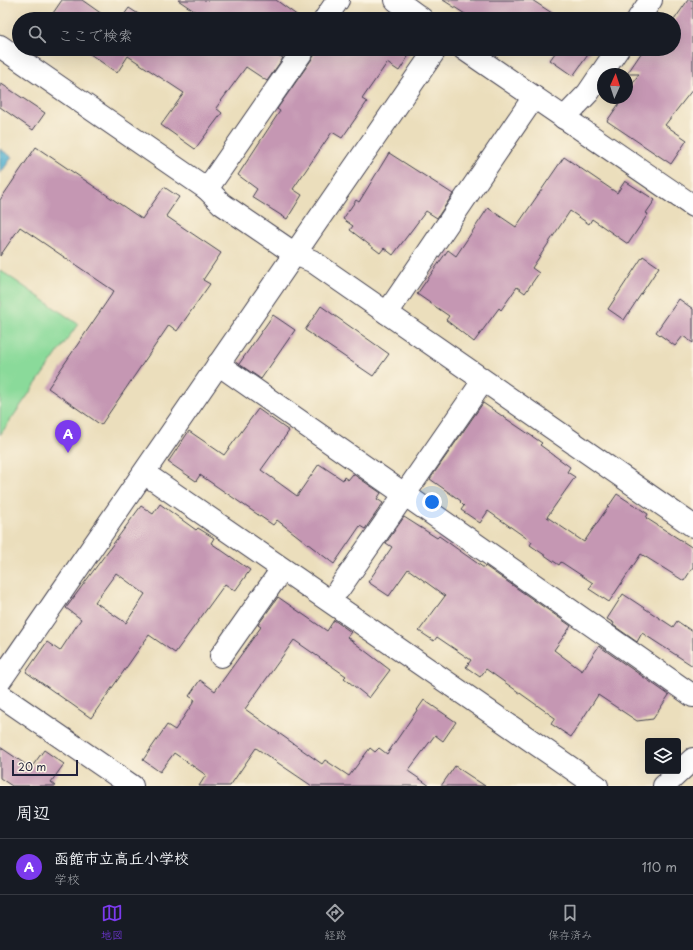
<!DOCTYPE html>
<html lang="ja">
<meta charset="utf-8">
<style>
:root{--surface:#171b24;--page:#20242c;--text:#f1f3f6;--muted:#9ea1a6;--line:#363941;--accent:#7c3aed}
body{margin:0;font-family:"Playpen Sans","Klee One",sans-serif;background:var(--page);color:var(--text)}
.controls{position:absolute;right:12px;bottom:12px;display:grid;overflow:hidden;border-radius:4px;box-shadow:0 4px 16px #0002}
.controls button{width:36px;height:36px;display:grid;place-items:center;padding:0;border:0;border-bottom:1px solid var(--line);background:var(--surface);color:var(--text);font:20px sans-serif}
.compass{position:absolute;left:597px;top:68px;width:36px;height:36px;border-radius:50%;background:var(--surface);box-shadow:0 4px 16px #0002;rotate:3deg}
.scale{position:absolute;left:12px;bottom:10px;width:66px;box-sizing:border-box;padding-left:4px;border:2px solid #22223b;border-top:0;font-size:11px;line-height:14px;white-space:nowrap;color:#22223b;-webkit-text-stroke:3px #fcf5e5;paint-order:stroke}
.you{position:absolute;left:432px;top:502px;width:14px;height:14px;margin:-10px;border:3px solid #fff;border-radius:50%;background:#1a73e8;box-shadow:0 0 0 6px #1a73e833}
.badge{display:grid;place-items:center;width:26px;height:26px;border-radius:50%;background:var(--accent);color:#fff;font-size:13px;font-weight:700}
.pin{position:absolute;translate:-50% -33px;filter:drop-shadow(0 1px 2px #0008)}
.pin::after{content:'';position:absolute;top:21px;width:14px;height:12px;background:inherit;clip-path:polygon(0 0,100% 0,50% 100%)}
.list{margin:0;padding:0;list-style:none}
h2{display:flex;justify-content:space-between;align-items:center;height:52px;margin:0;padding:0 16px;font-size:17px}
h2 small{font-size:13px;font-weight:400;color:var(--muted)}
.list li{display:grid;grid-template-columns:26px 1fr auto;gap:12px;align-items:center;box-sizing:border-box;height:56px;padding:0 16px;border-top:1px solid var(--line)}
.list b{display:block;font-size:15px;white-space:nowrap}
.list p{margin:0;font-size:13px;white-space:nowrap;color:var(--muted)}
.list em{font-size:13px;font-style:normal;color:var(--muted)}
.icon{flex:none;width:22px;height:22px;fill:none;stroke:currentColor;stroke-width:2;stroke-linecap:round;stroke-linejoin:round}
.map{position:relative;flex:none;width:693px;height:786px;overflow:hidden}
.search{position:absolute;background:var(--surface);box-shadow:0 4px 16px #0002;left:12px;right:12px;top:12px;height:44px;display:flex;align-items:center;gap:10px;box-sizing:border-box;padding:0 14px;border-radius:22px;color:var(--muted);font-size:15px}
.sheet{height:108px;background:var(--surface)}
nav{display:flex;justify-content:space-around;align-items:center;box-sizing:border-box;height:56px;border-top:1px solid var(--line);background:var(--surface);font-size:11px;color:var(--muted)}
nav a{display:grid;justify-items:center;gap:2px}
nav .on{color:var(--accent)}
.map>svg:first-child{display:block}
.grass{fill:#8ada9a;stroke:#567e6a}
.water{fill:#50afce;stroke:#396884}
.building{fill:#c597b3;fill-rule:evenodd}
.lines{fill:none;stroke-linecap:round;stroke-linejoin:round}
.minor-casing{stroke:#403e4e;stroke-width:24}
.minor{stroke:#fff;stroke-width:22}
</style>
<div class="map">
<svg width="693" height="786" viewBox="0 0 693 786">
<rect width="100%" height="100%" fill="#fcf5e5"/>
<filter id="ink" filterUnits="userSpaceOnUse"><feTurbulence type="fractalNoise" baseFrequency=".025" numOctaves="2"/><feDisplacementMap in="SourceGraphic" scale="8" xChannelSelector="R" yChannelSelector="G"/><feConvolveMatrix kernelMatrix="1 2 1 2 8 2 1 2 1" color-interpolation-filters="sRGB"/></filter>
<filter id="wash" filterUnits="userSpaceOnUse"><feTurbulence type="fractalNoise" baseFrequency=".012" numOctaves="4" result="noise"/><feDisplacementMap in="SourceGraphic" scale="16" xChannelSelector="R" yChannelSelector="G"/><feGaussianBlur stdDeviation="0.9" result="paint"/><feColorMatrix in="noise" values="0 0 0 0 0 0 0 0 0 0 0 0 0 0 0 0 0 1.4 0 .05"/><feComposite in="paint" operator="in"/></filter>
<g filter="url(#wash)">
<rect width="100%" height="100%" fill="#ebdebc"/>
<polygon class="grass" points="0,270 78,324 0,435"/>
<polygon class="water" points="0,149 12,157 0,174"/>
<g id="blocks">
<g class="building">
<polygon points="62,0 82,0 109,19 49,19"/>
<polygon points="178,0 276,0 302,19 206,19"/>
<polygon points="443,0 532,0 561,19 473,19"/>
<polygon points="688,0 693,0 693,89 665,125 687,140 671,164 607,121 623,98 627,98 627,91 639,74 627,74 644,49 674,49 674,20"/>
<polygon points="129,8 146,19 121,19"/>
<polygon points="83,49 269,49 283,58 267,81 246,67 216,108 222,113 195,149 161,125 184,93 128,56 117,73"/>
<polygon points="316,49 413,49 399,71 387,63 362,99 367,102 342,138 332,132 293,189 302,195 287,219 252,197 257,189 238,175 280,111 277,109 314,56"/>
<polygon points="558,49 592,49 573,76 550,60"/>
<polygon points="0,83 45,113 33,130 0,107"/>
<polygon points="36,147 142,219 164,187 179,197 166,216 221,253 203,280 210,284 177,331 169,325 101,425 48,388 114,291 20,227 0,256 0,200"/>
<polygon points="389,153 453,194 437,218 426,211 393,255 384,248 380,253 350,230 353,226 343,219 356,200 359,202"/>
<polygon points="564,157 617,193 625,181 655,200 646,213 648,214 628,244 592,219 589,224 570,211 532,268 539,273 525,293 517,287 501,310 499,308 474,342 446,320 449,316 417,294 448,250 456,256 488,208 516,227"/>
<polygon points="643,256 659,267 624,320 608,309"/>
<polygon points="679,299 693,309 693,343 683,336 675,346 656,332"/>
<polygon points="321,306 389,354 373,376 305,330"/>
<polygon points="273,315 295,330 261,379 239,364"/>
<polygon points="483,403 542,443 540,445 570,467 567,472 575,477 547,517 584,542 617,494 648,514 646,518 693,548 693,567 684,581 641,554 609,602 589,589 593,583 561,562 559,565 530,545 532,542 488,511 480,523 461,510 464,506 460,502 461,501 430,479"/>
<polygon points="258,409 289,431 261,470 297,496 319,464 343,480 344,477 348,480 353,474 381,493 377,499 383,503 365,529 360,526 334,564 277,520 273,525 200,475 196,481 168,462 189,431 224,455"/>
<path d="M160 504 196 530 198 528 214 538 211 543 250 570 235 591 225 584 175 653 149 635 91 718 26 672 47 642 60 651 81 619 66 608 141 506 153 514ZM116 573 145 594 126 623 95 602Z"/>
<polygon points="404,517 437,538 439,536 484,568 485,566 571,626 554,650 582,671 599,646 669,695 653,719 637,721 598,695 571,737 551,724 555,718 486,669 480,677 466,667 471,660 437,637 434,641 419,631 445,596 408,569 389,596 368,582 392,547 386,543"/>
<polygon points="623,594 673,627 677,621 693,632 693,666 642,633 637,642 613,625 614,623 607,619"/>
<polygon points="278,597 327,631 334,620 351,632 347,637 390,670 369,698 344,678 346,676 294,640 245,709 322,764 325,760 349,776 370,748 375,752 379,748 387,754 424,700 456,722 443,741 435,735 408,771 430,786 312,786 256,748 230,786 199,786 206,775 174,753 160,772 143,760 167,725 175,730 195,700 189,696 200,680 215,691 261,627 258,625"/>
<polygon points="0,747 31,768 44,750 64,764 51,782 56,786 12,786 0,778"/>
<polygon points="455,766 485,786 441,786"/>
</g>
</g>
</g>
<g filter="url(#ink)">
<use href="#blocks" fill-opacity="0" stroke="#403e4e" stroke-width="1"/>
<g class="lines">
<g class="minor-casing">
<g id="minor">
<polyline points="396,0 422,19"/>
<polyline points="325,19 338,0"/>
<polyline points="638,19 651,0"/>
<polyline points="0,46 207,189 222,204 295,254 312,261 693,526"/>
<polyline points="464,49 693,206"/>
<polyline points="564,118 588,93 618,49"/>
<polyline points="207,189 304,49"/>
<polyline points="387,313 534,97"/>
<polyline points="218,364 693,696"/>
<polyline points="144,473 597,786"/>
<polyline points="339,589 483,381"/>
<polyline points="221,656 282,569"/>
<polyline points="0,681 436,49"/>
<polyline points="0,695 132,786"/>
<polyline points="664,786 693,759"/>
</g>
</g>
<use href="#minor" class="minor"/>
</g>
</g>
</svg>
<div class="controls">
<button><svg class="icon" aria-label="layers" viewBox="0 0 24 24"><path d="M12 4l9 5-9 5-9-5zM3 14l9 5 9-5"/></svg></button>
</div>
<svg class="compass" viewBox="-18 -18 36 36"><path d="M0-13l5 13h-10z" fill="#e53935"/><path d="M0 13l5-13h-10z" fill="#9ea1a6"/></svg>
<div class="scale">20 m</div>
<div class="you"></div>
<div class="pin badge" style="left:68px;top:453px">A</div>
<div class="search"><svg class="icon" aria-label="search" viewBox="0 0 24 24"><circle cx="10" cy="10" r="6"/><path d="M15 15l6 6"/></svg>ここで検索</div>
</div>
<section class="sheet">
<h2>周辺<small></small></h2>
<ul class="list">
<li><span class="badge">A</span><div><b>函館市立高丘小学校</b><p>学校</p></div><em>110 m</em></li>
</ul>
</section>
<nav>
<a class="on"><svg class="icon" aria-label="map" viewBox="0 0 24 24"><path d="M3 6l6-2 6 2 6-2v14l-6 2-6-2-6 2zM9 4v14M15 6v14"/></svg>地図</a>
<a><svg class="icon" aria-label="directions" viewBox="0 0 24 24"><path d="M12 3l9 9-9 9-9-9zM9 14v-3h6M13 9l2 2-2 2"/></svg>経路</a>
<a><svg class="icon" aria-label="saved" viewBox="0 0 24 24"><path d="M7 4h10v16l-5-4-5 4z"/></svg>保存済み</a>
</nav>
